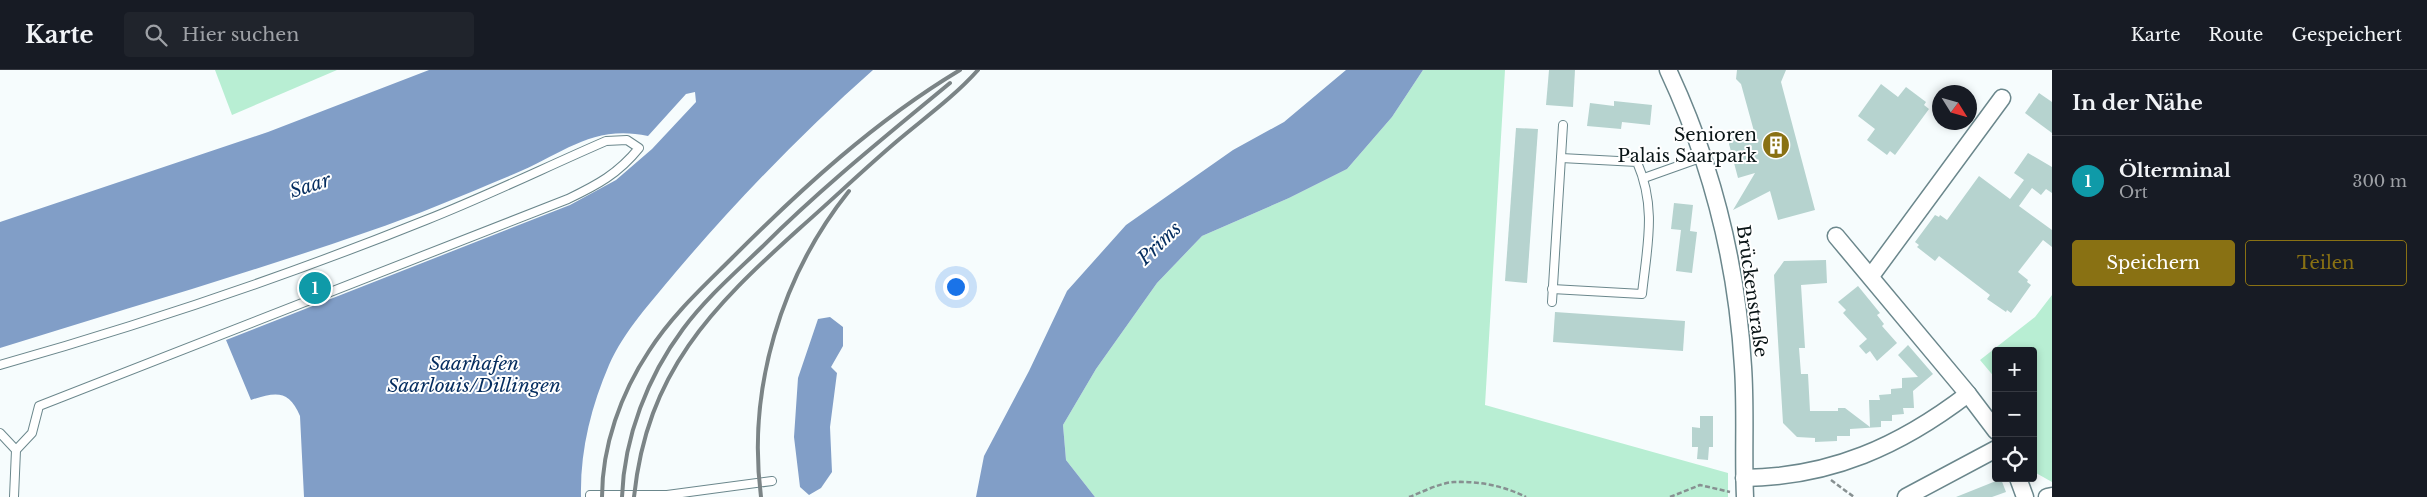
<!DOCTYPE html>
<html lang="de">
<meta charset="utf-8">
<style>
:root{--surface:#171b24;--page:#20242c;--text:#f1f3f6;--muted:#9ea1a6;--line:#363941;--accent:#897113}
body{margin:0;font-family:"Libre Baskerville",serif;background:var(--page);color:var(--text)}
.controls{position:absolute;right:15px;bottom:15px;display:grid;overflow:hidden;border-radius:5px;box-shadow:0 2px 8px #0003}
.controls button{width:45px;height:45px;display:grid;place-items:center;padding:0;border:0;border-bottom:1px solid var(--line);background:var(--surface);color:var(--text);font:25px sans-serif}
.compass{position:absolute;left:1932px;top:15px;width:45px;height:45px;border-radius:50%;background:var(--surface);box-shadow:0 2px 8px #0003;rotate:127deg}
.you{position:absolute;left:955px;top:216px;width:18px;height:18px;margin:-12px;border:4px solid #fff;border-radius:50%;background:#1a73e8;box-shadow:0 0 0 8px #1a73e833}
.badge{display:grid;place-items:center;width:32px;height:32px;border-radius:50%;background:var(--accent);color:#fff;font-size:16px;font-weight:700}
.pin{position:absolute;translate:-50% -50%;border:2px solid #fff;box-shadow:0 1px 5px #0006}
.list{margin:0;padding:0;list-style:none}
h2{display:flex;justify-content:space-between;align-items:center;height:65px;margin:0;padding:0 20px;font-size:21px}
h2 small{font-size:16px;font-weight:400;color:var(--muted)}
.list li{display:grid;grid-template-columns:32px 1fr auto;gap:15px;align-items:center;box-sizing:border-box;height:90px;padding:0 20px;border-top:1px solid var(--line)}
.list b{display:block;font-size:19px;white-space:nowrap}
.list p{margin:0;font-size:16px;white-space:nowrap;color:var(--muted)}
.list em{font-size:16px;font-style:normal;color:var(--muted)}
.actions{display:flex;gap:10px;padding:15px 20px}
.actions a{flex:1;padding:11px 0;border:1px solid var(--accent);border-radius:5px;text-align:center;font-size:18px;color:var(--accent)}
.actions .main{background:var(--accent);color:#fff}
.icon{flex:none;width:28px;height:28px;fill:none;stroke:currentColor;stroke-width:2;stroke-linecap:round;stroke-linejoin:round}
.map{position:relative;flex:none;width:2052px;height:427px;overflow:hidden}
header{display:flex;align-items:center;gap:30px;box-sizing:border-box;height:70px;padding:0 25px;background:var(--surface);border-bottom:1px solid var(--line)}
header strong{font-size:24px}
nav{display:flex;gap:28px;margin-inline-start:auto;font-size:18px}
.search{width:350px;height:45px;background:var(--page);display:flex;align-items:center;gap:12px;box-sizing:border-box;padding:0 18px;border-radius:5px;color:var(--muted);font-size:19px}
main{display:flex}
aside{flex:1;background:var(--surface)}
.map>svg:first-child{display:block}
.green{fill:#b8eed3}
.water{fill:#819ec7}
.building{fill:#b6d3cf}
.lines{fill:none;stroke-linecap:round;stroke-linejoin:round}
.lane-casing{stroke:#6b878c;stroke-width:10}
.street-casing{stroke:#6b878c;stroke-width:19}
.path{stroke:#879091;stroke-width:2.5;stroke-dasharray:5 2.5;stroke-linecap:butt}
.lane{stroke:#fff;stroke-width:8}
.street{stroke:#fff;stroke-width:16}
.rail{stroke:#7b8486;stroke-width:4}
.labels{text-anchor:middle;stroke-width:4;stroke-linejoin:round;paint-order:stroke}
.poi-label{font-size:18px;fill:#0a1517;stroke:#fff;text-anchor:end}
.street-label{font-size:18px;fill:#0a1517;stroke:#fff}
.water-label{font-size:19px;font-style:italic;fill:#052d5f;stroke:#fff}
</style>
<header>
<strong>Karte</strong>
<div class="search"><svg class="icon" aria-label="search" viewBox="0 0 24 24"><circle cx="10" cy="10" r="6"/><path d="M15 15l6 6"/></svg>Hier suchen</div>
<nav><a>Karte</a><a>Route</a><a>Gespeichert</a></nav>
</header>
<main>
<div class="map">
<svg width="2052" height="427" viewBox="0 0 2052 427">
<rect width="100%" height="100%" fill="#f6fcfd"/>
<g class="green">
<polygon points="215,0 337,0 232,45"/>
<polygon points="1423,0 1505,0 1485,335 1728,403 1728,427 1095,427 1066,390 1063,355 1096,299 1157,213 1202,166 1289,128 1347,99 1392,47"/>
<polygon points="2052,225 2052,412 2036,403 2033,397 2033,281 1996,281 1996,309 1980,290 2035,247"/>
</g>
<g class="water">
<path d="M429 0H873C802 63 736 131 675 203 652 231 624 261 609 295 591 337 580 381 581 427H304L300 346C289 319 275 322 251 330L226 270 570 135 616 110 652 79 696 32 695 22 686 24 648 66C592 54 563 84 514 104 466 124 417 145 367 162 246 204 122 240 0 278V152L268 62Z"/>
<polygon points="1346,0 1423,0 1392,47 1347,99 1289,128 1202,166 1157,213 1096,299 1063,355 1066,390 1095,427 976,427 984,386 1029,301 1067,221 1126,155 1233,80 1284,52"/>
<polygon points="830,247 843,257 843,276 831,297 837,303 830,357 832,402 821,418 809,425 800,417 794,367 798,308 818,249"/>
</g>
<g class="building">
<polygon points="1549,0 1575,0 1573,37 1546,35"/>
<polygon points="1737,0 1786,0 1781,12 1815,140 1778,150 1770,121 1733,140 1755,103 1738,108 1729,74 1735,63 1755,65 1741,14 1736,9"/>
<polygon points="1881,14 1898,27 1906,17 1926,32 1924,35 1929,39 1895,85 1890,81 1887,85 1867,70 1875,59 1858,46"/>
<polygon points="2039,23 2052,32 2052,63 2025,43"/>
<polygon points="1614,31 1652,35 1650,55 1622,52 1621,59 1587,56 1590,33 1614,36"/>
<polygon points="1516,58 1538,59 1527,213 1505,211"/>
<polygon points="2028,83 2052,97 2052,123 2046,119 2041,125 2032,118 2019,136 2052,160 2052,177 2043,170 2018,202 2028,210 2027,212 2031,215 2011,243 2007,240 2006,242 1987,229 1990,225 1939,186 1935,191 1917,177 1919,175 1915,172 1935,145 1939,147 1940,145 1947,150 1979,106 2010,129 2024,110 2014,103"/>
<polygon points="1674,133 1693,135 1690,161 1697,162 1692,203 1676,201 1681,160 1671,159"/>
<polygon points="1826,190 1827,213 1801,215 1805,278 1799,278 1801,304 1808,304 1810,341 1838,341 1838,338 1845,338 1870,357 1869,330 1880,330 1879,325 1891,324 1891,319 1902,318 1902,308 1918,307 1898,285 1908,275 1933,304 1913,321 1914,338 1903,338 1904,344 1892,345 1892,351 1881,351 1881,357 1850,359 1850,366 1837,366 1837,371 1815,372 1815,368 1797,367 1783,353 1774,205 1784,191"/>
<polygon points="1858,216 1880,243 1877,245 1884,254 1882,256 1897,273 1877,291 1870,281 1866,284 1859,276 1867,269 1843,243 1846,240 1838,232"/>
<polygon points="1555,242 1685,251 1683,281 1553,272"/>
<polygon points="1700,346 1713,346 1713,377 1709,377 1708,390 1697,389 1698,377 1692,377 1692,357 1700,358"/>
<polygon points="2001,409 2006,422 1992,427 1956,427"/>
</g>
<g class="lines">
<g class="lane-casing">
<g id="lane">
<polyline points="1644,108 1703,87"/>
<path d="M1552 219 1642 224C1647 176 1657 138 1637 92L1561 88"/>
<polyline points="1552,232 1563,55"/>
<path d="M0 295C144 254 287 206 426 150 487 126 546 97 606 71L627 70 639 78C618 104 597 115 568 129L39 336 32 363 16 380"/>
<polyline points="0,363 16,380 14,427"/>
<polyline points="590,427 590,425 667,425 772,411"/>
</g>
</g>
<g class="street-casing">
<g id="street">
<path d="M1668 0C1712 94 1737 194 1743 297 1746 341 1743 384 1745 427"/>
<polyline points="1836,166 1968,324 1996,361"/>
<polyline points="1871,206 2002,28"/>
<path d="M1744 408C1831 407 1900 376 1968 324"/>
<polyline points="2018,408 2025,427"/>
<polyline points="1906,427 1996,379"/>
<polyline points="2047,427 2052,426"/>
</g>
</g>
<g class="path">
<polyline points="1831,410 1854,427"/>
<path d="M1409 427C1423 422 1439 413 1454 412 1478 411 1505 416 1526 427"/>
<polyline points="1670,427 1700,415 1730,422"/>
</g>
<use href="#lane" class="lane"/>
<use href="#street" class="street"/>
<g class="rail">
<path d="M602 427C602 376 621 323 649 281 672 245 703 217 732 188 802 118 875 51 960 0"/>
<path d="M622 427C624 367 648 306 683 259 706 228 735 203 762 177 821 118 886 66 950 13"/>
<path d="M634 427C647 302 711 238 800 158 832 130 863 100 896 72 923 49 954 27 978 0"/>
<path d="M761 427C747 319 781 206 849 121"/>
</g>
</g>
<defs>
<g id="building-disc" transform="scale(1.4375)"><circle r="9.5" fill="#897113" stroke="#fff"/><path d="M-4-6H4V6H1V3H-1V6H-4ZM-2.5-4.3h1.7v1.8h-1.7ZM.8-4.3h1.7v1.8H.8ZM-2.5-1h1.7V.8h-1.7ZM.8-1h1.7V.8H.8Z" fill="#fff"/></g>
</defs>
<g fill-rule="evenodd">
<use href="#building-disc" x="1776" y="75"/>
</g>
<g class="labels">
<g class="poi-label">
<text x="1757" y="71">Senioren<tspan x="1757" dy="21">Palais Saarpark</tspan></text>
</g>
<g class="street-label">
<text transform="translate(1752 221) rotate(82)" y="6">Brückenstraße</text>
</g>
<g class="water-label">
<text transform="translate(310 115) rotate(-18)" y="7">Saar</text>
<text transform="translate(1159 173) rotate(-44)" y="7">Prims</text>
<text x="474" y="300">Saarhafen<tspan x="474" dy="22">Saarlouis/Dillingen</tspan></text>
</g>
</g>
</svg>
<div class="controls">
<button>+</button>
<button>−</button>
<button><svg class="icon" aria-label="locate" viewBox="0 0 24 24"><circle cx="12" cy="12" r="6"/><path d="M12 2v4M12 18v4M2 12h4M18 12h4"/></svg></button>
</div>
<svg class="compass" viewBox="-18 -18 36 36"><path d="M0-13l5 13h-10z" fill="#e53935"/><path d="M0 13l5-13h-10z" fill="#9ea1a6"/></svg>
<div class="you"></div>
<div class="pin badge" style="left:315px;top:218px;background:#0f9aa8">1</div>
</div>
<aside>
<h2>In der Nähe<small></small></h2>
<ul class="list">
<li><span class="badge" style="background:#0f9aa8">1</span><div><b>Ölterminal</b><p>Ort</p></div><em>300 m</em></li>
</ul>
<div class="actions"><a class="main">Speichern</a><a>Teilen</a></div>
</aside>
</main>
